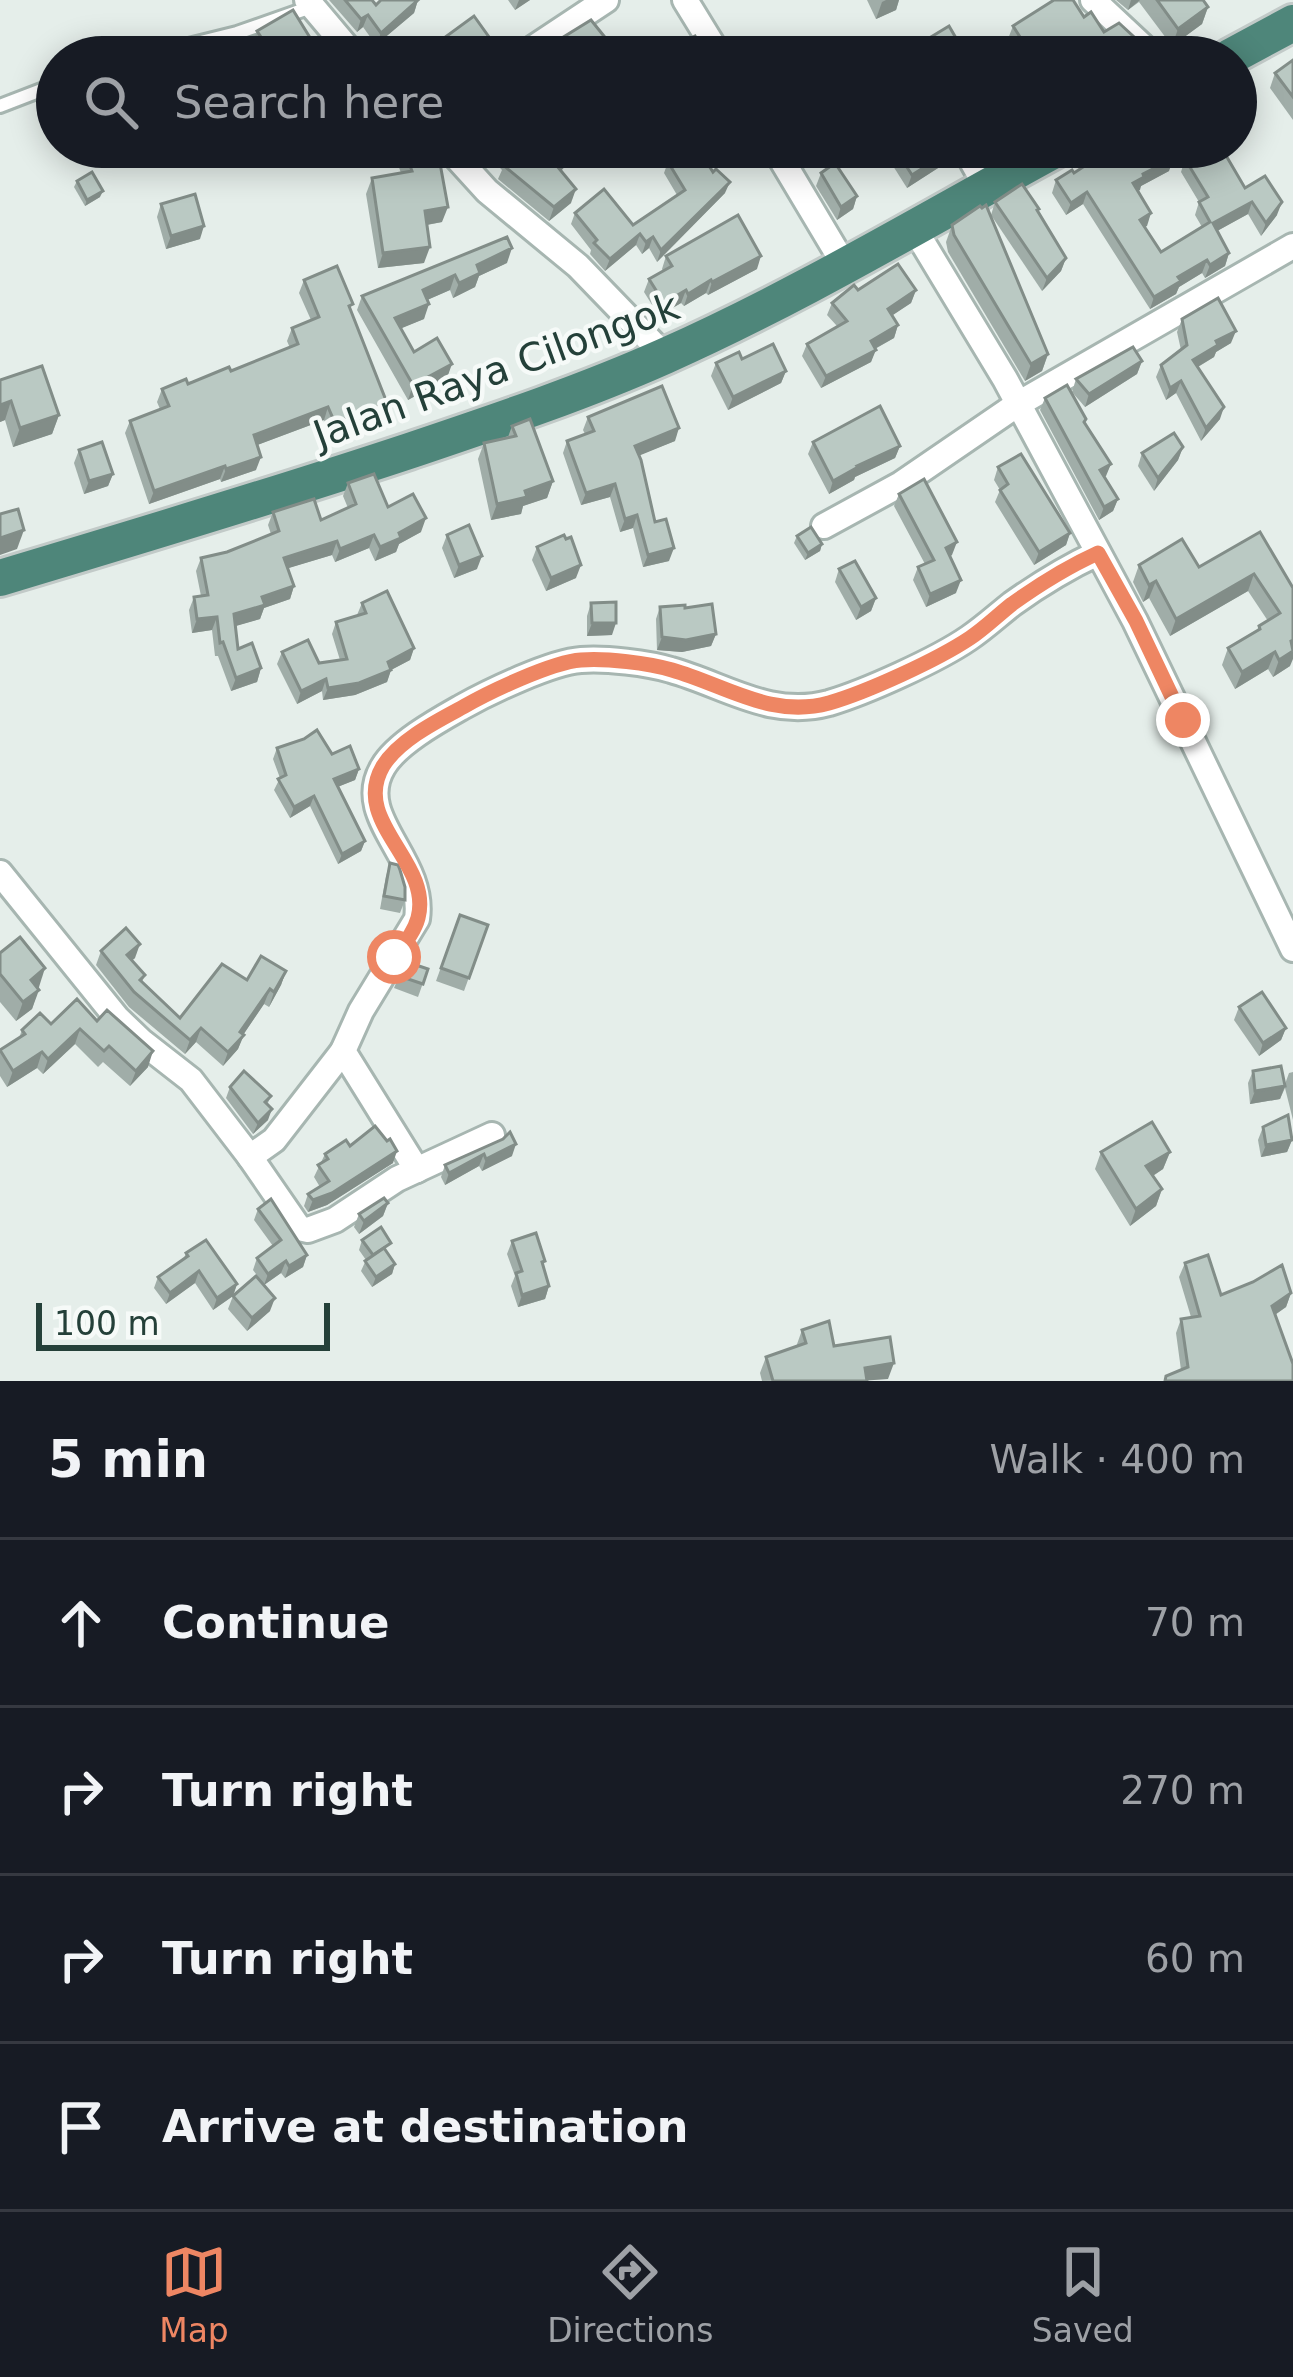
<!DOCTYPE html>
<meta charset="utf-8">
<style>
:root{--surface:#171b24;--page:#20242c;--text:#f1f3f6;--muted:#9ea1a6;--line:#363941;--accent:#ee8663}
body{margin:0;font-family:"DejaVu Sans",sans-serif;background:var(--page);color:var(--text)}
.scale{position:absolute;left:36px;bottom:30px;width:294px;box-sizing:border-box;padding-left:12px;border:6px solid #244039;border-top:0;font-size:33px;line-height:42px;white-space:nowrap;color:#244039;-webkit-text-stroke:9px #f6faf8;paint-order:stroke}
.stop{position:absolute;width:36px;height:36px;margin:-27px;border:9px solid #ee8663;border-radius:50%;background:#fff}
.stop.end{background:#ee8663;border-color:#fff;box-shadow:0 3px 12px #0008}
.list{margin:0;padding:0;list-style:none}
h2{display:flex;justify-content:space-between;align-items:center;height:156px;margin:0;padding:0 48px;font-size:51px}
h2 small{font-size:39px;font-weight:400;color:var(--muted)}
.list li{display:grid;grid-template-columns:78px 1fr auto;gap:36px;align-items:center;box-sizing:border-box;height:168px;padding:0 48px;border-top:3px solid var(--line)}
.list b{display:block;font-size:45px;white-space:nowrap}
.list em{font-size:39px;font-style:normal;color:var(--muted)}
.icon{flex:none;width:66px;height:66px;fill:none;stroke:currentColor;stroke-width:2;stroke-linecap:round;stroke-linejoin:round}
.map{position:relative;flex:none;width:1293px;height:1381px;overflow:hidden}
.search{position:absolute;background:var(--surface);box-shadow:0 6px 30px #0003;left:36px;right:36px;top:36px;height:132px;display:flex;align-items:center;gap:30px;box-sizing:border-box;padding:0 42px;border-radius:66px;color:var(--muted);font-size:45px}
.sheet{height:828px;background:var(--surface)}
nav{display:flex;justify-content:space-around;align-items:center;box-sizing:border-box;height:168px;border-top:3px solid var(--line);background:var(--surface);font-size:33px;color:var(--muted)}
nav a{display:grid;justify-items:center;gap:6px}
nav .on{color:var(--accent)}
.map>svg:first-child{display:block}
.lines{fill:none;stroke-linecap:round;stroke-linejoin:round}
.service-casing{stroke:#a7b6b1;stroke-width:18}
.minor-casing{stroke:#a7b6b1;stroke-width:30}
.trunk-casing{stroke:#c2cac8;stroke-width:42}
.service{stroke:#fff;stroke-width:12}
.minor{stroke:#fff;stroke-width:24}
.trunk{stroke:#4e867a;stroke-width:36}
.wall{fill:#a0ada8}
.shaded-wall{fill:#828d88}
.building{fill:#bac9c3;stroke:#828d88;stroke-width:3}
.route{stroke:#ee8663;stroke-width:15}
.labels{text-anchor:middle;stroke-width:9;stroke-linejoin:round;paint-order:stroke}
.street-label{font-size:39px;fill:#244039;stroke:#f6faf8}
</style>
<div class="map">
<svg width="1293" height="1381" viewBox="0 0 1293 1381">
<rect width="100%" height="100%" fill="#e5eeea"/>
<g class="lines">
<g class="service-casing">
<g id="service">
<polyline points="140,57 237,33 311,7"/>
<polyline points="0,106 57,84"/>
</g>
</g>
<g class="minor-casing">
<g id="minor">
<polyline points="307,0 355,57"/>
<polyline points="685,0 720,57"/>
<polyline points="1093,0 1154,57"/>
<polyline points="520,57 606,0"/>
<polyline points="447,147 487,191 578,266 665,356"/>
<polyline points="774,147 845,266"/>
<polyline points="964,147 987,188"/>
<polyline points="915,230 1005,379 1135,621 1293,949"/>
<polyline points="824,526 901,484 1018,404 1293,246"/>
<polyline points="0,873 117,1018 141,1041 191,1080 250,1157 299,1228 308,1230 335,1220 397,1179 492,1135"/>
<polyline points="250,1157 274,1140 343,1051"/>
<path d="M417 1170 343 1051 361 1011 417 919C426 858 352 818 383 767 397 743 439 720 462 707 489 692 551 662 581 660 605 658 648 663 671 670 725 685 770 719 829 703 866 692 937 660 969 638 984 628 998 615 1012 604 1040 584 1068 567 1098 553"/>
</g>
</g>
<g class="trunk-casing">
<g id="trunk">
<polyline points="1230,57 1293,23"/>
<path d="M0 578C137 537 273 496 409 451 495 422 582 393 665 356 802 295 929 218 1060 147"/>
</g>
</g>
<use href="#service" class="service"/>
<use href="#minor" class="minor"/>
<use href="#trunk" class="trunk"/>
</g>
<g class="wall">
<polygon points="329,0 372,0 376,5 418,0 414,13 376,45 363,27 357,32"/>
<polygon points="508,0 530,0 515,10"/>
<polygon points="867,0 899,0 896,10 876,19"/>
<polygon points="1116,0 1203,0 1208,7 1202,24 1172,46 1139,2 1128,10"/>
<polygon points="1084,17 1104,32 1146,48 1142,57 1015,57 1006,44 1013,26"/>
<polygon points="257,31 314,57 256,56 251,47"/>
<polygon points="1293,60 1293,120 1270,88 1275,73"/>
<polygon points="357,147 437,147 442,222 427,225 424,263 378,268 366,194 372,178 401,173 392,148 365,163"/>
<polygon points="480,147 583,147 561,171 571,203 549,221 498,179 502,170"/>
<polygon points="702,147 699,149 725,193 657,262 649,248 642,254 636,245 605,271 590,254 591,250 571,224 575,213 633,225 677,195 664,173 668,162"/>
<polygon points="793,147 815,147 813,154 801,161"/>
<polygon points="881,147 956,147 952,159 907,188"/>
<polygon points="1095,147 1168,147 1169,171 1141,186 1138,191 1151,213 1145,227 1161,252 1202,227 1195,215 1199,202 1181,172 1185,159 1245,188 1277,215 1261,236 1248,214 1217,231 1229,253 1225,266 1205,278 1202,273 1179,287 1176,294 1150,309 1083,204 1066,215 1052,193 1056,180 1074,173 1097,158 1093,152"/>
<polygon points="821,173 857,196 853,209 837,220 816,186"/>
<polygon points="77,181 100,197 85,206 74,187"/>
<polygon points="995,202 1066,258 1061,271 1042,291 991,215"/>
<polygon points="161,204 200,239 166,249 157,217"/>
<polygon points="952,225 1048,354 1042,371 1025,381 948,252 946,242"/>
<polygon points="666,256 757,269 708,295 706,293 684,306 681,303 659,316 644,292 649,279 663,271 662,269"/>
<polygon points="507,263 479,276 475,287 453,298 450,290 427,300 424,319 401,328 414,352 447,378 408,400 357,310 362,296"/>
<polygon points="304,280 351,311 383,416 330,436 324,420 257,445 256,470 221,482 220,479 149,504 125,433 130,421 160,409 157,402 162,389 231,371 290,348 287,341 292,328 311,320 299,293"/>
<polygon points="858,290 916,290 911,303 892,315 898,325 894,338 875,349 871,362 821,388 802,356 807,344 837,326 827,315 832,303"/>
<polygon points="1182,319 1231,343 1216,352 1214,357 1198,367 1220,419 1201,441 1176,393 1166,400 1156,377 1161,365 1181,350 1177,332"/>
<polygon points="742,359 786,371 781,383 728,410 711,376 716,363"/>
<polygon points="1142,361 1137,374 1085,407 1072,392 1076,379"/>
<polygon points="0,380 59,415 52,434 13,447 5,420 0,422"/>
<polygon points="1045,398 1084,423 1111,464 1104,477 1118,499 1113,511 1099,520 1040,410"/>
<polygon points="588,417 675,441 639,455 655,522 669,561 643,567 633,528 620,532 610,497 581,505 563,453 567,441 585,434 583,430"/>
<polygon points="512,426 553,481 547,498 523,506 521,514 491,520 478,459 484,443 508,437"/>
<polygon points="813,442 900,446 895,458 855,477 854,480 829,494 808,454"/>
<polygon points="1183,447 1178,460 1154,491 1138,466 1142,453"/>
<polygon points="79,450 113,474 108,486 84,494 74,463"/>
<polygon points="998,467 1070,533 1066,545 1034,565 995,502 1000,490 994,480"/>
<polygon points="348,483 388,507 421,532 399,544 396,552 375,561 369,548 335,562 332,555 288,568 294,586 290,599 264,608 260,619 235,626 238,649 261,668 257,682 231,691 218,656 215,656 212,630 192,633 189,610 194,597 201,596 196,571 201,558 227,552 271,534 268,525 273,512 321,520 348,508 343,496"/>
<polygon points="899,494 952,555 950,556 956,593 926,607 913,580 918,567 925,564 894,506"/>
<polygon points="1260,532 1293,588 1290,666 1273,677 1268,669 1235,689 1222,665 1228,648 1257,631 1259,626 1268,621 1248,591 1170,636 1149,598 1143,602 1133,582 1139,565 1199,567"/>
<polygon points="447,535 477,569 454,578 442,548"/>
<polygon points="797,536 822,544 820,551 805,560 794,543"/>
<polygon points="537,547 576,578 546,591 532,560"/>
<polygon points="839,569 876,598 871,611 856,620 835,582"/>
<polygon points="362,603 414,648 410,660 391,670 387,682 355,695 323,700 322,691 297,704 277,664 282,652 319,663 340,660 332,634 336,622 357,615"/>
<polygon points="591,603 612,635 587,636 587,616"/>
<polygon points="660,607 716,634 711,646 682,652 657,650 656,619"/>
<polygon points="277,748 332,754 359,769 355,780 337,787 365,841 361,851 338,864 310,806 290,818 274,790 280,778 273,759"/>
<polygon points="390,863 405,900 400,913 380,909 386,876"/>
<polygon points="460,915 488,925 464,991 436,981"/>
<polygon points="101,951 135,958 132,960 145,975 142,982 180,1018 247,980 286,971 281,985 269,1007 264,1004 243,1035 238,1049 223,1066 196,1042 185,1054 129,1007 96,965"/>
<polygon points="0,953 39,987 32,1009 16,1021 0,1002"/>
<polygon points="428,969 418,997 394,988 399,976"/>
<polygon points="1239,1007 1286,1028 1281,1040 1259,1056 1234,1020"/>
<polygon points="97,1021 148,1067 130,1086 103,1062 98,1067 75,1044 43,1074 37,1068 7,1087 0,1076 0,1050 19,1038 22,1030 51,1024"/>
<polygon points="1253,1071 1285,1084 1289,1073 1293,1072 1293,1120 1285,1088 1280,1099 1250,1104 1248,1083"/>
<polygon points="230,1087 271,1096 267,1105 268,1120 253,1134 226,1098"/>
<polygon points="1263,1127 1292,1140 1287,1152 1261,1157 1258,1140"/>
<polygon points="503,1139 512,1156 482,1171 479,1166 445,1185 441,1177 445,1165"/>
<polygon points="350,1146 393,1163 327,1205 308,1212 304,1206 308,1194 320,1187 314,1177 325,1154"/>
<polygon points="1101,1152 1170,1152 1163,1169 1153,1176 1162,1189 1156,1206 1130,1226 1095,1169"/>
<polygon points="388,1203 383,1216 359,1234 354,1227 359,1214"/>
<polygon points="258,1209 307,1255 303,1267 285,1278 281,1273 264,1285 253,1270 257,1258 273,1246 254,1220"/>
<polygon points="362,1240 387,1253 395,1264 392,1274 372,1287 361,1271 366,1260 359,1250"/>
<polygon points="512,1241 545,1261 543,1266 549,1286 545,1299 518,1307 511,1286 515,1276 507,1254"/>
<polygon points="186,1253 237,1284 233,1296 213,1310 195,1283 166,1304 154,1288 158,1277 184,1258"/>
<polygon points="1185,1263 1221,1295 1291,1293 1286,1307 1275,1315 1293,1364 1181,1370 1176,1333 1181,1319 1191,1317 1179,1277"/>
<polygon points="233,1296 270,1311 247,1331 228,1309"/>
<polygon points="802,1330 834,1346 888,1379 762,1381 760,1373 766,1357 796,1347"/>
</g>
<g class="shaded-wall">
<polygon points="418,0 414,13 376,45 381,33"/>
<polygon points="519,0 530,0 515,10"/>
<polygon points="886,0 899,0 896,10 876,19 882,2"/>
<polygon points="1131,0 1140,0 1128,10"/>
<polygon points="1208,7 1202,24 1172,46 1178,29"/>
<polygon points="368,15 363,27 357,32 361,19"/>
<polygon points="370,147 393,147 365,163"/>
<polygon points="575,147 583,147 552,180 557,166"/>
<polygon points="809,147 815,147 813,154 801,161 806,149"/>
<polygon points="956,147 952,159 907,188 912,175"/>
<polygon points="1174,158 1169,171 1141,186 1140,190 1129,196 1133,183 1143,174"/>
<polygon points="730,182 725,193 657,262 661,250"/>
<polygon points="576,189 571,203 549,221 554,207"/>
<polygon points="103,191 100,197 85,206 87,200"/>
<polygon points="1087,192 1083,204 1066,215 1071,203"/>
<polygon points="857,196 853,209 837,220 841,207"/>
<polygon points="1252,202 1248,214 1208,236 1213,223"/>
<polygon points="1282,202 1277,215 1261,236 1266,223"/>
<polygon points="448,207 442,222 420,226 425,211"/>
<polygon points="1151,213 1147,226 1135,232 1140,220"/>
<polygon points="204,226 200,239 166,249 171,236"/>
<polygon points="640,234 636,245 605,271 610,259"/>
<polygon points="653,237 649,248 642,254 646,242"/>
<polygon points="430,247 424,263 378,268 383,253"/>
<polygon points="512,248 507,263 479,276 475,287 453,298 459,283 477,265"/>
<polygon points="1229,253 1225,266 1205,278 1210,265"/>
<polygon points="761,256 757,269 708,295 712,282"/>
<polygon points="1066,258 1061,271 1042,291 1047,278"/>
<polygon points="1207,260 1202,273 1179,287 1176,294 1150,309 1154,297 1178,277"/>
<polygon points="455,275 450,290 418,304 423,290"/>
<polygon points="711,280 706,293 684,306 688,294"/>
<polygon points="686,290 681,303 659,316 664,303"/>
<polygon points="916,290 911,303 884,321 888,309"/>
<polygon points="429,304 424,319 390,333 395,318"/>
<polygon points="898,325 894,338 867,353 871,341"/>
<polygon points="1236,331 1231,343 1216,352 1214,357 1189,372 1193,360 1216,341"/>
<polygon points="876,350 871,362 821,388 826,376"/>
<polygon points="1048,354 1042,371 1025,381 1031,364"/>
<polygon points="1142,361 1137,374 1085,407 1089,394"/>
<polygon points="452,364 447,378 408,400 413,385"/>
<polygon points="786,371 781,383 728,410 733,397"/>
<polygon points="1181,381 1176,393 1166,400 1170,388"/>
<polygon points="11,401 5,420 0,422 0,405"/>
<polygon points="387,403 383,416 330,436 335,423"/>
<polygon points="328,407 324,420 249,448 254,435"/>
<polygon points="1224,407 1220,419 1201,441 1206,428"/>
<polygon points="59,415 52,434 13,447 20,428"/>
<polygon points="679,428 675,441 631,459 635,446"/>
<polygon points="900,446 895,458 855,477 854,480 829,494 833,481 857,466"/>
<polygon points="1183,447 1178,460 1154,491 1158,478"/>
<polygon points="261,457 256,470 221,482 226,469"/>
<polygon points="1111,464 1106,476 1095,483 1100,470"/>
<polygon points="225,466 220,479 149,504 154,491"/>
<polygon points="113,474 108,486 84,494 89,481"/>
<polygon points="553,481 547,498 523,506 521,514 491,520 497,504"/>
<polygon points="615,484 610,497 581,505 586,493"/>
<polygon points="1118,499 1113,511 1099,520 1104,507"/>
<polygon points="637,515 633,528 620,532 625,519"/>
<polygon points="426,518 421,532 399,544 396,552 375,561 380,547 399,533"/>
<polygon points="24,530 17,549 0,555 0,538"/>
<polygon points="1070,533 1066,545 1034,565 1039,552"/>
<polygon points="374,535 369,548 335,562 340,549"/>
<polygon points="337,541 332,555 279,571 284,558"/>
<polygon points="957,542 952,555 941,561 946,548"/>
<polygon points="822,544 820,551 805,560 808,553"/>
<polygon points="674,548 669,561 643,567 648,555"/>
<polygon points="482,556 477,569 454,578 459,565"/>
<polygon points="581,565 576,578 546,591 551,578"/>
<polygon points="1254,574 1248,591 1170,636 1176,619"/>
<polygon points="961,580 956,593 926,607 930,594"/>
<polygon points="1156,581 1149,598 1143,602 1149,585"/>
<polygon points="294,586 290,599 264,608 260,619 229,628 234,614 262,597"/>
<polygon points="876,598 871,611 856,620 861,607"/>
<polygon points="217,617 212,630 192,633 197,619"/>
<polygon points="592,623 616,623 612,635 587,636"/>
<polygon points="716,634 711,646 682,652 657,650 662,637"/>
<polygon points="1293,640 1293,659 1290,666 1273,677 1279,660"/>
<polygon points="414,648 410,660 391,670 387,682 355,695 323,700 328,688"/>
<polygon points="1275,652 1268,669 1235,689 1242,672"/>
<polygon points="261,668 257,682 231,691 236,678"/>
<polygon points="326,679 322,691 297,704 301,691"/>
<polygon points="359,769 355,780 330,790 334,779"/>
<polygon points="314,796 310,806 290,818 294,807"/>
<polygon points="365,841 361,851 338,864 342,854"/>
<polygon points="140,944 135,958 122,969 127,955"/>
<polygon points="45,968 39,987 24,999 31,980"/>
<polygon points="286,971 281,985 269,1007 274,992"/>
<polygon points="270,989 264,1004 241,1038 244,1035 238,1049 223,1066 228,1052 240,1032"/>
<polygon points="39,990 32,1009 16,1021 23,1002"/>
<polygon points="201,1028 196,1042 185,1054 190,1040"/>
<polygon points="1286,1028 1281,1040 1259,1056 1263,1043"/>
<polygon points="80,1029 75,1044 43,1074 48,1059"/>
<polygon points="153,1051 148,1067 130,1086 136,1071"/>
<polygon points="42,1052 37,1068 7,1087 13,1071"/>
<polygon points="1285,1086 1280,1099 1250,1104 1255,1091"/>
<polygon points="272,1109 268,1120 253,1134 258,1123"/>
<polygon points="1292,1140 1287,1152 1261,1157 1266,1145"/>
<polygon points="516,1144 512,1156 482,1171 486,1159"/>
<polygon points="397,1151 393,1163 327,1205 308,1212 313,1200"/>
<polygon points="1170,1152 1163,1169 1140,1184 1146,1166"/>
<polygon points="484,1154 479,1166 445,1185 449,1173"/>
<polygon points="1162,1189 1156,1206 1130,1226 1136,1209"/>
<polygon points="388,1203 383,1216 359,1234 364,1221"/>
<polygon points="307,1255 303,1267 285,1278 289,1266"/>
<polygon points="286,1261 281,1273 264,1285 268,1274"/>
<polygon points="395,1264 392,1274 372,1287 376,1277"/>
<polygon points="199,1271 195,1283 166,1304 170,1293"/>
<polygon points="237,1284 233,1296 213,1310 217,1298"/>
<polygon points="549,1286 545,1299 518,1307 522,1295"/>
<polygon points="1291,1293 1286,1307 1267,1320 1272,1306"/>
<polygon points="275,1298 270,1311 247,1331 252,1318"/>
<polygon points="894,1363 888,1379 860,1381 865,1368"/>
</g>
<g class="building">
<polygon points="345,0 372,0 376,5 381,0 418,0 381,33 368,15 361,19"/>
<polygon points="1054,0 1073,0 1084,17 1091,12 1104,32 1119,23 1146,48 1131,57 1033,57 1013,26"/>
<polygon points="1157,0 1203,0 1208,7 1178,29"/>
<polygon points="293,10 317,49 304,57 254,57 269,49 257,31"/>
<polygon points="474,16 494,44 489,48 499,57 418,57"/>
<polygon points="591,20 620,56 619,57 531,57"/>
<polygon points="949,26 967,57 877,56 884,44 921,43"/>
<polygon points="695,36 706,57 665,57 663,53"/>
<polygon points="642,48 647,57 628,57"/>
<polygon points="1293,60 1293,97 1275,73"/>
<polygon points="403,147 437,147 448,207 425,211 430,247 383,253 372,178 412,171"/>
<polygon points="498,147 575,147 557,166 576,189 554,207 503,165 509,159"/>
<polygon points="693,147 697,147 713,172 716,169 730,182 661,250 653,237 646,242 640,234 610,259 594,243 597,240 575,213 604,189 633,225 685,190 668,162"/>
<polygon points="894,147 956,147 912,175"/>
<polygon points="1102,147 1168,147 1174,158 1143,174 1144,177 1133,183 1151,213 1140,220 1161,252 1210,222 1199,202 1208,197 1185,159 1206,147 1221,147 1245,188 1265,176 1282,202 1266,223 1252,202 1213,223 1229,253 1210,265 1207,260 1178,277 1181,281 1154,297 1087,192 1071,203 1056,180 1072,170 1074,173 1106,152"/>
<polygon points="835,163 857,196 841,207 821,173"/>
<polygon points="92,172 103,191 87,200 77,181"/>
<polygon points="1022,184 1039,209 1037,210 1066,258 1047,278 995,202"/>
<polygon points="195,194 204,226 171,236 161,204"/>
<polygon points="986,205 1048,354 1031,364 954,235 952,225 980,206 982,208"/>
<polygon points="738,215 761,256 712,282 711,280 688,294 686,290 664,303 649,279 672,266 666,256"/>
<polygon points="507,237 512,248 477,265 480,273 459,283 455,275 423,290 429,304 395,318 414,352 437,338 452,364 413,385 362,296"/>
<polygon points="898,264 916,290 888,309 898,325 871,341 876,350 826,376 807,344 847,321 832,303 854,285 858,290"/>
<polygon points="337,266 353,304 349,306 387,403 335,423 328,407 254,435 261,457 226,469 225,466 154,491 130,421 169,406 162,389 186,379 188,384 229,367 231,371 298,344 292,328 319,317 304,280"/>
<polygon points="1218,298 1236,331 1216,341 1218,345 1193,360 1224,407 1206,428 1181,381 1170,388 1161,365 1187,345 1182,319"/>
<polygon points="773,344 786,371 733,397 716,363 739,352 742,359"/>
<polygon points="1133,347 1142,361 1089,394 1076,379"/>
<polygon points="42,366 59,415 20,428 11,401 0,405 0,380"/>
<polygon points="1067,385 1086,419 1084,422 1111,464 1100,470 1118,499 1104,507 1045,398"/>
<polygon points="662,386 679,428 635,446 641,460 655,522 666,519 674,548 648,555 637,515 625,519 615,484 586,493 567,441 594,431 588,417"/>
<polygon points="880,406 900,446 857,466 858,467 833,481 813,442"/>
<polygon points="530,419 553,481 525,491 527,497 497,504 484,443 516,436 512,426"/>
<polygon points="1174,433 1183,447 1158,478 1142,453"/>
<polygon points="102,442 113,474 89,481 79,450"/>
<polygon points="1021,454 1070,533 1039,552 1000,490 1008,484 998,467"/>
<polygon points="374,474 388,507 413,494 426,518 399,533 401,538 380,547 374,535 340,549 337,541 284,558 294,586 262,597 265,605 234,614 238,649 252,643 261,668 236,678 223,642 220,643 217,617 197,619 194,597 208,595 201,558 227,552 279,531 273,512 314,499 321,520 356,504 348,483"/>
<polygon points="924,479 957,542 946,548 961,580 930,594 918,567 934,560 899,494"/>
<polygon points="18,509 24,530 0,538 0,514"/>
<polygon points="469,525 482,556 459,565 447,535"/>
<polygon points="811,527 822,544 808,553 797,536"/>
<polygon points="1260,532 1293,588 1293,640 1291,641 1293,651 1279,660 1275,652 1242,672 1228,648 1260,629 1259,626 1280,613 1254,574 1176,619 1156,581 1149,585 1139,565 1182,539 1199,567"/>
<polygon points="564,535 566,539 571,537 581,565 551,578 537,547"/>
<polygon points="855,561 876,598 861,607 839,569"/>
<polygon points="387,591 414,648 388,662 391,670 359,683 328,688 326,679 301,691 282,652 308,640 319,663 347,659 336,622 366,613 362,603"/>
<polygon points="616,602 616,623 592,623 591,603"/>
<polygon points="712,604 716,634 686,640 662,637 660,607 685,605 685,608"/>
<polygon points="317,730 332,754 350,746 359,769 334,779 365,841 342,854 314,796 294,807 278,779 286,775 277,748 304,739"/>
<polygon points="390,863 398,865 400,870 405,887 405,900 384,896"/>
<polygon points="460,915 488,925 469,978 441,968"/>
<polygon points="126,928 140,944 127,955 145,975 140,980 180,1018 222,964 247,980 261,956 286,971 274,992 270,989 240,1032 244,1035 228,1052 201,1028 190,1040 134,992 101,951"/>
<polygon points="20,937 45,968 31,980 39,990 23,1002 0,974 0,953"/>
<polygon points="407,962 428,969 423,984 399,976"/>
<polygon points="1262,992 1286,1028 1263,1043 1239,1007"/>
<polygon points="77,999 97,1021 107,1010 153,1051 136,1071 109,1046 104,1051 80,1029 48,1059 42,1052 13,1071 0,1050 25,1034 22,1030 40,1013 51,1024"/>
<polygon points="1281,1066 1285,1086 1255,1091 1253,1071"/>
<polygon points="244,1071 271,1096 265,1102 272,1109 258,1123 230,1087"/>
<polygon points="1288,1115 1292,1140 1266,1145 1263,1127"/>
<polygon points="1152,1122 1170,1152 1146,1166 1162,1189 1136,1209 1101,1152"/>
<polygon points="375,1126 387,1141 390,1139 397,1151 332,1193 313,1200 308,1194 329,1181 318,1165 328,1159 325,1154 346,1140 350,1146"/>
<polygon points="510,1132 516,1144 486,1159 484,1154 449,1173 445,1165 503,1139"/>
<polygon points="384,1198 388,1203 364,1221 359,1214"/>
<polygon points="271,1199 307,1255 289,1266 286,1261 268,1274 257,1258 281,1240 258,1209"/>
<polygon points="381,1227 391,1243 373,1255 362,1240"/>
<polygon points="536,1233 545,1261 542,1262 549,1286 522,1295 516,1273 522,1271 512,1241"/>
<polygon points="206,1240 237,1284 217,1298 199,1271 170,1293 158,1277 188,1256 186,1253"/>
<polygon points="384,1248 395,1264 376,1277 365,1261"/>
<polygon points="1208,1255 1221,1295 1253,1282 1282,1265 1291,1293 1272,1306 1293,1364 1293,1381 1165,1381 1166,1376 1188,1367 1181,1319 1200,1316 1185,1263"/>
<polygon points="256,1276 275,1298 252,1318 233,1296"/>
<polygon points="829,1321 834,1346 890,1337 894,1363 865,1368 867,1381 773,1381 766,1357 806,1343 802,1330"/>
</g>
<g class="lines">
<path class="route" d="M394 957C403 945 414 933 418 918 433 862 350 822 383 766 399 740 437 721 463 707 489 692 552 662 581 660 606 658 648 663 672 670 725 685 771 719 829 703 867 692 937 660 970 638 985 628 998 615 1012 604 1040 584 1067 567 1098 553L1136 621 1183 720"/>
</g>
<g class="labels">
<g class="street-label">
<text transform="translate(496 370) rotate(-20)" y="14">Jalan Raya Cilongok</text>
</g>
</g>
</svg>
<div class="scale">100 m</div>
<div class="stop" style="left:394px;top:957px"></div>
<div class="stop end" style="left:1183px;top:720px"></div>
<div class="search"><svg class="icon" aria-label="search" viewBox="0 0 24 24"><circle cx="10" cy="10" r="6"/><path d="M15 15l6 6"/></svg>Search here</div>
</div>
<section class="sheet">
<h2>5 min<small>Walk · 400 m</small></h2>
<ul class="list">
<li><svg class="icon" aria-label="ahead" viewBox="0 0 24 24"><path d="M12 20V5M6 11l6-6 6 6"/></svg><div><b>Continue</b></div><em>70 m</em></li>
<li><svg class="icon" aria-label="right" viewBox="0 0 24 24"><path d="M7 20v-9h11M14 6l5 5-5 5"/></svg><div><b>Turn right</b></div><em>270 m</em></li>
<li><svg class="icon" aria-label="right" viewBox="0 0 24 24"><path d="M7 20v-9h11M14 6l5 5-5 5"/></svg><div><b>Turn right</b></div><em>60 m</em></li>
<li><svg class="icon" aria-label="arrive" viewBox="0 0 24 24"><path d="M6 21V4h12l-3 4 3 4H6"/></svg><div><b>Arrive at destination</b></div></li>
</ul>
</section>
<nav>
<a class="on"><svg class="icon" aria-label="map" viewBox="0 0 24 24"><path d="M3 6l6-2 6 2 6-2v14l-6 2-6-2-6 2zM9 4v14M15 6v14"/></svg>Map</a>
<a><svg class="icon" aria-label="directions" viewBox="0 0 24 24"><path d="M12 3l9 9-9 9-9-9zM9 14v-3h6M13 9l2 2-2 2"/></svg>Directions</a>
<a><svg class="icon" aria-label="saved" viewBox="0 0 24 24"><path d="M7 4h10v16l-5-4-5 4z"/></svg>Saved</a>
</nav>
